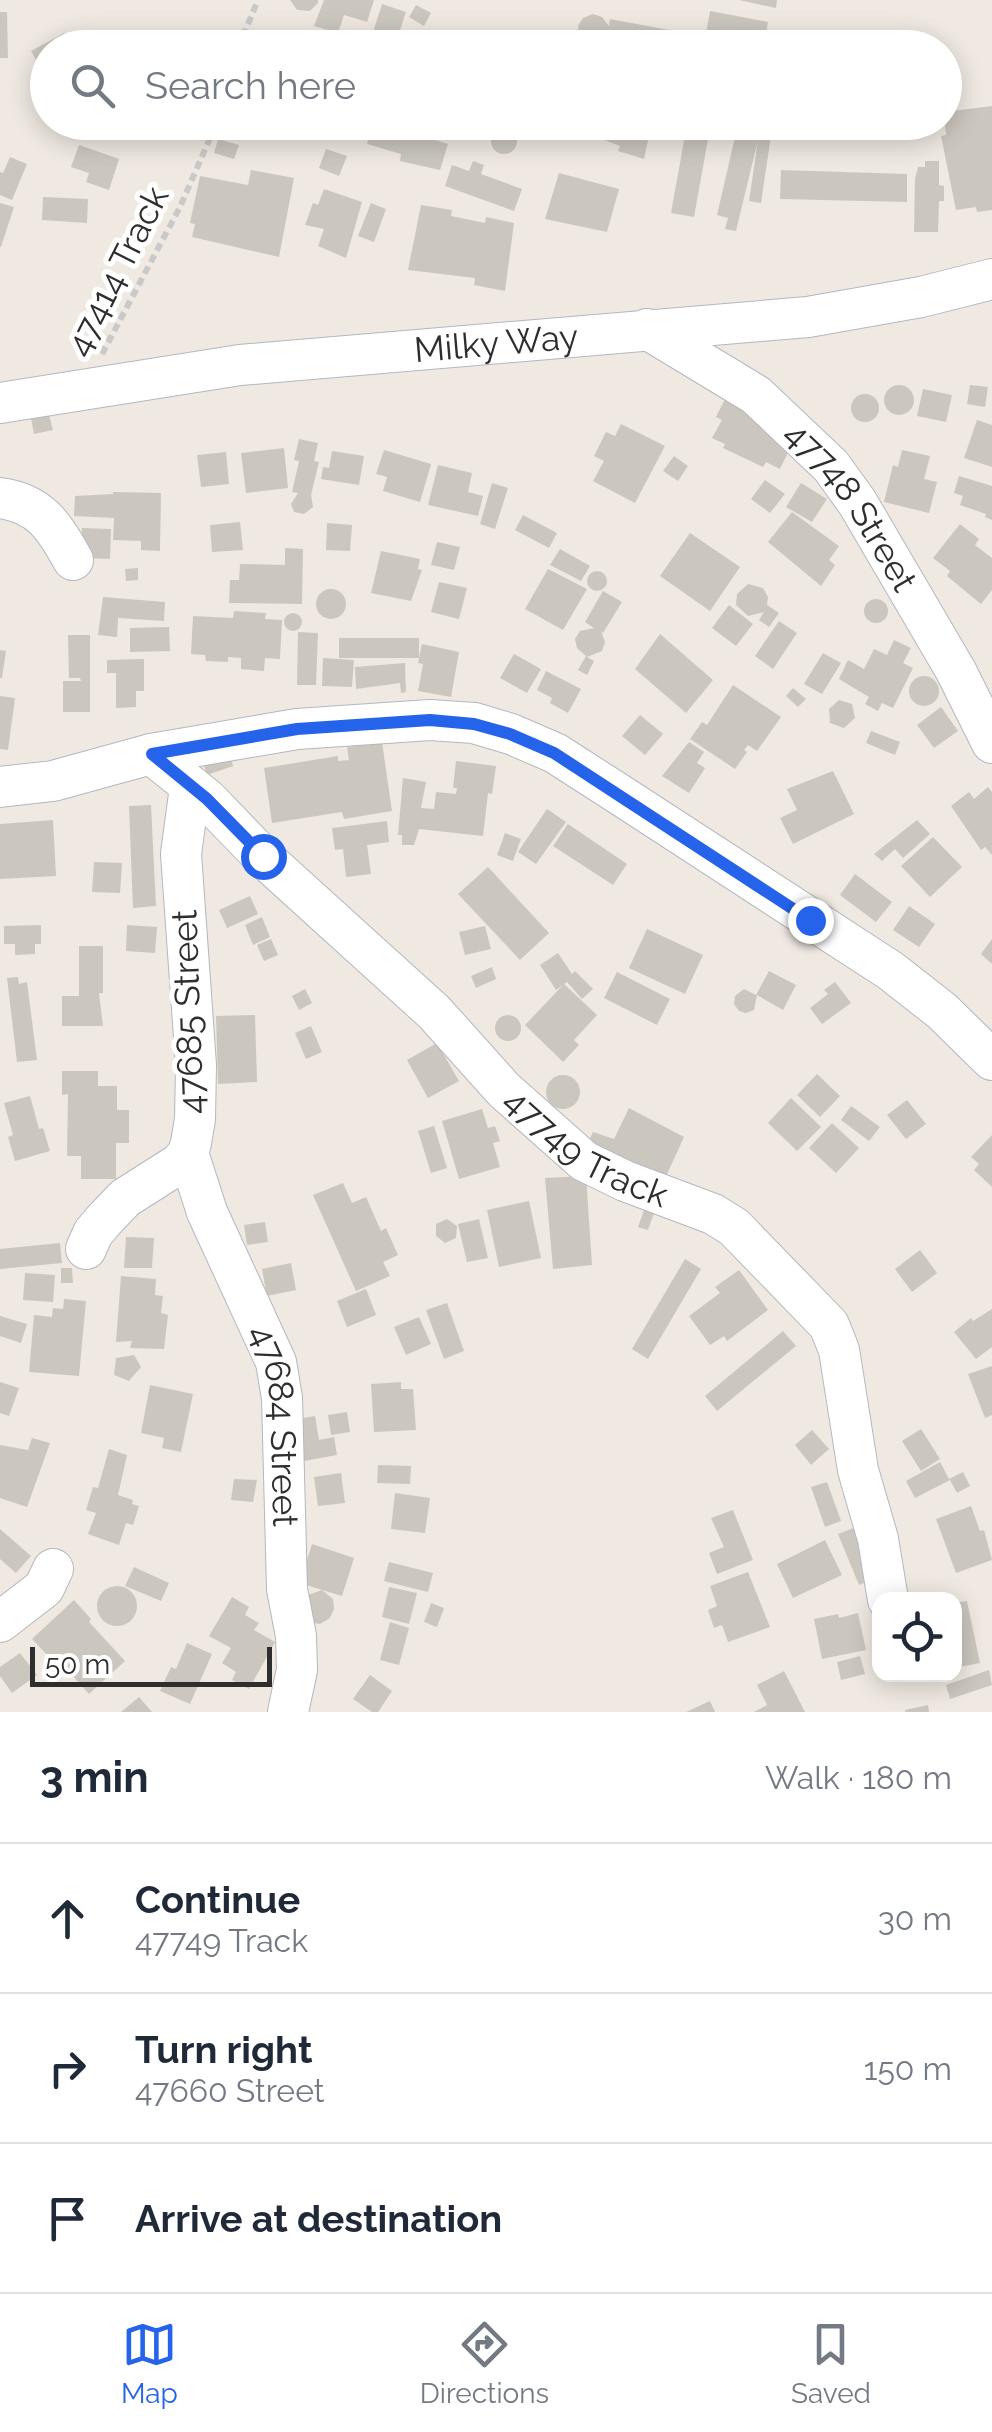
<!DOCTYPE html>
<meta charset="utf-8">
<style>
:root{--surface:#fff;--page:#f2f2f3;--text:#1f2937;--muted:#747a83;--line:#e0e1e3;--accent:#2563eb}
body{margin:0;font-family:Raleway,sans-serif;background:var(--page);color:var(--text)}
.controls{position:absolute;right:30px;bottom:30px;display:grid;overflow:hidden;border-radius:20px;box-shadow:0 5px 25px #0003}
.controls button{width:90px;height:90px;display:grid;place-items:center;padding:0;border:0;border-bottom:2px solid var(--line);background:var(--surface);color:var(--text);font:50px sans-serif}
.scale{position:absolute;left:30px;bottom:25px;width:242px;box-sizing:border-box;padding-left:10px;border:5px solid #2e2e2e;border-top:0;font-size:28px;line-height:35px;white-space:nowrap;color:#2e2e2e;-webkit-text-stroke:8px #fff;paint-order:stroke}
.stop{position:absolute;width:30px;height:30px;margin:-22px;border:8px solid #2563eb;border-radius:50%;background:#fff}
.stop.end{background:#2563eb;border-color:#fff;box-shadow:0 2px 10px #0008}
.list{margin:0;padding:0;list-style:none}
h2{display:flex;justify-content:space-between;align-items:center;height:130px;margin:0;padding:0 40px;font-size:42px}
h2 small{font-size:32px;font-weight:400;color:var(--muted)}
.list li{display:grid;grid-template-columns:65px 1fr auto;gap:30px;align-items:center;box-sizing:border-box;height:150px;padding:0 40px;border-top:2px solid var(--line)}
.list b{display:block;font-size:38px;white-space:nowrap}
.list p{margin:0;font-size:32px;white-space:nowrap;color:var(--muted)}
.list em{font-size:32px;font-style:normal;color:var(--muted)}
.icon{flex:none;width:55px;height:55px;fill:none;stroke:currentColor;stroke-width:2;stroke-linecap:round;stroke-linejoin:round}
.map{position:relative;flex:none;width:992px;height:1712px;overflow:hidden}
.search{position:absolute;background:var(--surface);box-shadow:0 5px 25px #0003;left:30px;right:30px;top:30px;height:110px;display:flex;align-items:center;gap:25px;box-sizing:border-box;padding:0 35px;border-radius:55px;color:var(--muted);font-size:38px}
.sheet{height:580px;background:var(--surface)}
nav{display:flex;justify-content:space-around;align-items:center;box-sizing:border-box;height:140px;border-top:2px solid var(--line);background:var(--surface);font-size:28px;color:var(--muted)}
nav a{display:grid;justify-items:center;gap:5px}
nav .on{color:var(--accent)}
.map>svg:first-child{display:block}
.building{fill:#cbc7bf}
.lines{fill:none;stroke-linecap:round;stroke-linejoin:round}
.minor-casing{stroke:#b4b7c1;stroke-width:42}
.path{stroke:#c9c9c9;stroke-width:6;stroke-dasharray:8 5;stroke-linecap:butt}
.minor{stroke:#fff;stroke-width:40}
.route{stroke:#2563eb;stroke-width:12}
.labels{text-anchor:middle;stroke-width:10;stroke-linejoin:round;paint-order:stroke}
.street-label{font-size:35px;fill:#2e2e2e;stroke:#fff}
</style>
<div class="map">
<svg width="992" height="1712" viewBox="0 0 992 1712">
<rect width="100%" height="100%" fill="#efe9e1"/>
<g class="building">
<polygon points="290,0 318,0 318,3 310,11 297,10"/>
<polygon points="324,0 374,0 367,22 344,15 338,33 314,26"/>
<polygon points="739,0 777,0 776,8"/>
<polygon points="382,4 406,12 394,48 368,48"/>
<polygon points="416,5 431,13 424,26 409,17"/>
<polygon points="710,11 768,22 764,45 706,34"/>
<polygon points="0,12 7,12 8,58 0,58"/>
<polygon points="593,14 602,17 609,26 610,19 669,30 666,39 674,41 673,48 604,48 606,39 596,45 586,44 579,36 578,26 583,18"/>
<polygon points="160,30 185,48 147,48"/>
<polygon points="64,33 72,48 48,48 48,81 31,51"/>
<polygon points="992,106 992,210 977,212 976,207 956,210 941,136 946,135 944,112"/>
<polygon points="277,122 329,122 326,133 313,129 311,135"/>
<polygon points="360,122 439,125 435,140 448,144 440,170 400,161 401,154 367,144 372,127"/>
<polygon points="580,122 652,122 644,159 618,151 620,146 578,130"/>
<polygon points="761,122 773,122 761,203 749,201 758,140 736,231 725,229 728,218 717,215 738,124 760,129"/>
<polygon points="781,122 929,122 929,131 780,131"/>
<polygon points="687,124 710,128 694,217 671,213"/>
<circle cx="504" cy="141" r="13"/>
<polygon points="218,139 239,145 234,159 214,153"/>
<polygon points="79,145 119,159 109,190 86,182 89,173 71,167"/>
<polygon points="326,149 347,156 339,176 319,168"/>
<polygon points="10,157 27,164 12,200 0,195 0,172 3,173"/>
<polygon points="473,161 484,165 481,174 522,189 514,211 445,186 452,165 469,171"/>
<polygon points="925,161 939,161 939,185 944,186 944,201 939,201 938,232 914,232 915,179 918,167 925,167"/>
<polygon points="251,170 294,178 279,257 192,237 195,224 190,223 200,176 248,185"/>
<polygon points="781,170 907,174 907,202 780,199"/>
<polygon points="559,173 619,189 607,232 545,219"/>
<polygon points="324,189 362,202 346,258 318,246 324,229 305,225 313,203 318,205"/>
<polygon points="43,197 88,199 87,223 42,220"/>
<polygon points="0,203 14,207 1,247 0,247"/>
<polygon points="371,203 386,209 374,242 358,236"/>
<polygon points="421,205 452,210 451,216 485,223 486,217 514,223 505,291 474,285 475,278 408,270"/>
<polygon points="970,385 988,387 985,407 967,404"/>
<circle cx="899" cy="400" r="15"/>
<polygon points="923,389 952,395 946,422 917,416"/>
<circle cx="865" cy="408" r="14"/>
<polygon points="726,397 795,438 780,469 766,462 763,467 723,448 725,444 712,438 722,420 716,417"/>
<polygon points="49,415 53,430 34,434 31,418"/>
<polygon points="977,420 992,425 992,467 964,458"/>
<polygon points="621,424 665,446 635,503 593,481 604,461 594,456 606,432 615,436"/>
<polygon points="299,439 318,443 314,461 319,462 311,495 313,507 304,514 294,512 291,504 298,493 292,492 299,461 294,460"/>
<polygon points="284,448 288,488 246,493 241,453"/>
<polygon points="384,450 431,464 420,502 383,491 387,477 376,474"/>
<polygon points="902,450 930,456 924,479 937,482 929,513 884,502 893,465 898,467"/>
<polygon points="332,451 364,456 359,485 321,479 323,467 329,468"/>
<polygon points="226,452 229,484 201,487 197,455"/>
<polygon points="674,456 688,466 678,481 663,471"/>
<polygon points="438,465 472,473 468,492 483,496 478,516 428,505"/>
<polygon points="959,476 992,486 992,520 985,517 986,514 960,505 963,496 954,493"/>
<polygon points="765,480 785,494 770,513 751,499"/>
<polygon points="492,483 508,488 495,529 480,524"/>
<polygon points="801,483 827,499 812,522 786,507"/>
<polygon points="113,492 161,493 160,551 141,550 141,541 113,540 114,518 74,516 75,496 113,494"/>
<polygon points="792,512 839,546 829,560 835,565 821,586 768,542"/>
<polygon points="523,515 557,533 549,548 515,530"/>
<polygon points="240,522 243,550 212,552 210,525"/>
<polygon points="327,523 352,525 350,551 326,550"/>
<polygon points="960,524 979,539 975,545 992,558 992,590 981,604 947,576 950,571 933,558"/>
<polygon points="82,528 111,529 110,559 81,558"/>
<polygon points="690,533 740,567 710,611 660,576"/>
<polygon points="437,542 460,547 454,570 431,565"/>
<polygon points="285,548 303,549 302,604 229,603 230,580 239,580 240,564 285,565"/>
<polygon points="560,549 590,566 581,581 550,565"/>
<polygon points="381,551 420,559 418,569 422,570 411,601 371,593"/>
<polygon points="138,568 138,580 126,581 125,569"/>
<polygon points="548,569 587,589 563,630 525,609"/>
<circle cx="597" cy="581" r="10"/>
<polygon points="439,582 467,588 459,619 431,612"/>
<polygon points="748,584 763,588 768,597 767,605 779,613 769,627 759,620 764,612 748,616 736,605 737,594"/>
<circle cx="331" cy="604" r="15"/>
<polygon points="603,591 622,602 603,633 601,631 605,642 602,651 587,657 594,661 587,675 578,670 586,656 577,648 575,639 580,631 594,628 585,622"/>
<polygon points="103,597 165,602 164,621 118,618 117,637 98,635"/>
<circle cx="876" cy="611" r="12"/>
<polygon points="729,605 753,624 736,646 712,628"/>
<polygon points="234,611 266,613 265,619 282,620 280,659 265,658 264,671 241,669 241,658 228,657 228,662 206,661 205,655 191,654 193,616 233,618"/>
<circle cx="293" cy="622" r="9"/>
<polygon points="779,621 797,633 773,669 755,656"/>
<polygon points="169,627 170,651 130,652 130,628"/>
<polygon points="298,632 318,633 316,685 297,685"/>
<polygon points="660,634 713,680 686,713 635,669"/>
<polygon points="68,635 90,635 90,712 63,712 63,681 81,681 80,678 69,678"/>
<rect x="339" y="638" width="80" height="20"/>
<polygon points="894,640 911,648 903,663 913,668 893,708 882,703 878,711 865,704 869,697 839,679 848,660 864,669 874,649 887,655"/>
<polygon points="422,644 459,652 451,697 418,691 423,664 418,663"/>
<polygon points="0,650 6,651 2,678 0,678"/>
<polygon points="823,653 841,663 822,694 804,684"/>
<polygon points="514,654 541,669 527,693 500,678"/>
<polygon points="323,658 354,660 352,687 322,686"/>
<polygon points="144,659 144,691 136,691 136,707 116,708 116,673 107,673 107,660"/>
<polygon points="405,663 406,692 401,693 400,683 356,689 355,667"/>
<polygon points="546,671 581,689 568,713 550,703 552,698 537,690"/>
<circle cx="924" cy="691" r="15"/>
<polygon points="733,685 781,717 757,751 748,745 744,750 747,752 735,769 690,739 702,722 707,725"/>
<polygon points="793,688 806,699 798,707 786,696"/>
<polygon points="0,696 15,698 8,750 0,749"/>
<polygon points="839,700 852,704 855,718 844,728 830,723 829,709"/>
<polygon points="941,707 958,731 934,748 917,725"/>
<polygon points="640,715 663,734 645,755 622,736"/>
<polygon points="871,731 900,742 895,755 866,743"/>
<polygon points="382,742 392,811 344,819 342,812 272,823 264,768 338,756 338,761 349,760 347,747"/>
<polygon points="689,742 704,752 697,763 705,768 689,793 662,776"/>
<polygon points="230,754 233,766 207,775 203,763"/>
<polygon points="456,761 496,766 492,794 488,793 483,836 419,829 414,845 402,845 402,835 398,835 403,778 426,782 421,808 434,809 436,792 456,794 457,788 453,788"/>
<polygon points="833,771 854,814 793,844 780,818 797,810 787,789"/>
<polygon points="988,787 992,792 992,855 985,847 981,850 951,806 969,792 974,799"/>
<polygon points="151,805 156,906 133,908 129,806"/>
<polygon points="547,809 566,822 536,864 518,852"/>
<polygon points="53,820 56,876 0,879 0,824"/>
<polygon points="917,820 930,834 903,858 895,849 882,861 874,854"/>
<polygon points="387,821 389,842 367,845 371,874 346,877 343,849 335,850 332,828"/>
<polygon points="568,824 627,864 613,885 553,846"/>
<polygon points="505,833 521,839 513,861 497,855"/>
<polygon points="933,837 962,867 930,897 901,866"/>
<polygon points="94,862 122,863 120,893 92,892"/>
<polygon points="488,867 549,933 520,960 458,894"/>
<polygon points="855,874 892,902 876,922 840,895"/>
<polygon points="250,896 258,914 227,928 219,910"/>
<polygon points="909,906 935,924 919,947 893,930"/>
<polygon points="262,917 270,937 253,945 245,925"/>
<polygon points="41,925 41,944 35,944 35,954 15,955 15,944 4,944 4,926"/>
<polygon points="127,925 157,927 155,953 126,951"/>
<polygon points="485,926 491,949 465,955 459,932"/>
<polygon points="647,929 703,955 685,994 629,968"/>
<polygon points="271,939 278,955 264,961 257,945"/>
<polygon points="992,939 992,964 981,954"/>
<polygon points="79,946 103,946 103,993 99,993 103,1026 62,1026 62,996 79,996"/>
<polygon points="558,953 572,974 575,971 593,989 582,999 567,982 564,984 597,1015 574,1040 579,1045 563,1062 525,1025 563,985 556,990 540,965"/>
<polygon points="492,967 496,979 476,988 471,976"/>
<polygon points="769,971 796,985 783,1010 757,995 754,1010 746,1013 739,1011 734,1004 735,996 744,989 756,995"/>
<polygon points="617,972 670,999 657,1025 604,998"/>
<polygon points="18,977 19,984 27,982 37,1060 17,1062 7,978"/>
<polygon points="835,982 851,1003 822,1024 810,1008 828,994 824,990"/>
<polygon points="305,989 312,1003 299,1010 292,996"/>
<polygon points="255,1015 257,1082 218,1084 216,1016"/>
<circle cx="508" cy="1028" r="13"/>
<polygon points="311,1026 322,1052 306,1059 295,1033"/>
<polygon points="437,1043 459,1081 428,1098 407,1060"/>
<polygon points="62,1071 98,1071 98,1086 117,1086 117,1110 129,1110 129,1143 116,1143 116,1179 81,1179 81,1156 67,1156 68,1094 62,1095"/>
<polygon points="817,1074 840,1096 820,1117 797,1095"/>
<circle cx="563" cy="1092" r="17"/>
<polygon points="30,1096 39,1129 43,1128 50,1151 15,1161 8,1137 13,1135 4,1103"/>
<polygon points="791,1098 821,1127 797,1151 768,1123"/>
<polygon points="907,1100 926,1124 906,1139 887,1115"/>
<polygon points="851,1106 880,1127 869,1141 841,1120"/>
<polygon points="629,1108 684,1137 663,1183 586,1147 593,1132 614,1139"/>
<polygon points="482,1109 488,1128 495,1126 500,1141 493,1143 500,1167 459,1179 442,1121"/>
<polygon points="832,1123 859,1148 836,1173 809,1148"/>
<polygon points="434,1126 447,1168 431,1173 418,1131"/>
<polygon points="992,1135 992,1187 974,1170 979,1164 971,1157"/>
<polygon points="586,1176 592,1265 553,1269 545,1178"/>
<polygon points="343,1183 352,1203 366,1197 381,1231 386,1228 398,1255 383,1262 390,1276 356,1291 313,1195"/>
<polygon points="529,1201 541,1258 499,1267 487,1210"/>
<polygon points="644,1210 654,1213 648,1230 638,1227"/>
<polygon points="447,1219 457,1226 456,1238 445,1243 436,1236 436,1224"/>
<polygon points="479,1219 488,1258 467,1262 458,1224"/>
<polygon points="265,1222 268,1242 247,1245 244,1225"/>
<polygon points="126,1237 154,1238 152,1268 124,1268"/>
<polygon points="60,1243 62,1263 0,1269 0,1249"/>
<polygon points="920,1250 937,1273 912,1292 895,1269"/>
<polygon points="685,1259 701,1269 648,1359 632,1349"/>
<polygon points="291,1263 296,1290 267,1296 262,1269"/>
<polygon points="61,1268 72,1268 73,1283 61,1283"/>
<polygon points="739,1270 768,1310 727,1341 724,1336 710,1345 689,1316 720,1293 715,1287"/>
<polygon points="25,1273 55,1275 53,1302 23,1300"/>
<polygon points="121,1276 156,1279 155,1295 163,1296 161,1313 168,1315 164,1349 130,1348 132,1341 116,1342"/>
<polygon points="366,1289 376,1315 347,1327 337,1301"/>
<polygon points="64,1299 86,1301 79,1376 29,1372 34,1315 52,1317 53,1308 63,1309"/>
<polygon points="447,1303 464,1351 444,1359 426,1310"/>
<polygon points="992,1309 992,1347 976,1359 954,1332 971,1318 973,1321"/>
<polygon points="0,1316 27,1324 21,1343 0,1336"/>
<polygon points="419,1317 431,1344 406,1355 394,1327"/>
<polygon points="783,1331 796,1346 717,1411 705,1396"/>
<polygon points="134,1355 141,1367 129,1381 114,1375 116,1358"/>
<polygon points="992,1366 992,1415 985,1418 968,1374"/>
<polygon points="0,1382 19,1388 9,1416 0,1413"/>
<polygon points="401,1382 401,1389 413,1389 416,1430 374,1432 371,1384"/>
<polygon points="150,1385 193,1394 181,1452 162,1448 164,1438 141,1433"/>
<polygon points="347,1412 350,1432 331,1435 328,1415"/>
<polygon points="315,1416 319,1440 334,1437 337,1455 304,1461 297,1419"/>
<polygon points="921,1429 940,1459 921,1471 902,1441"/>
<polygon points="812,1430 829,1449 811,1465 795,1445"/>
<polygon points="32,1438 50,1443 27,1507 0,1498 0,1445 28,1450"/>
<polygon points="109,1449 127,1455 118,1495 133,1500 132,1504 139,1506 133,1525 126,1523 119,1545 88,1534 96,1513 86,1510 93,1487 98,1488"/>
<polygon points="940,1462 949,1479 963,1472 970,1486 957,1493 950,1480 915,1498 906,1481"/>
<polygon points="378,1465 411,1466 410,1484 377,1483"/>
<polygon points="341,1473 345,1503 318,1506 314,1477"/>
<polygon points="234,1479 257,1480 253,1502 231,1500"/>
<polygon points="827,1482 841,1521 825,1527 811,1487"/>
<polygon points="395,1493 430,1498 425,1533 391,1529"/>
<polygon points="971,1506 980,1531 984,1530 992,1560 956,1573 936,1519"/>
<polygon points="733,1510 753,1560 717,1574 709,1553 724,1547 711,1518"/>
<polygon points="856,1527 877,1578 859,1585 838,1534"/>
<polygon points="0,1529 31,1556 16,1573 0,1559"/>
<polygon points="825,1540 842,1575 793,1598 777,1564"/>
<polygon points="312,1544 354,1558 342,1596 322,1590 333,1599 334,1609 330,1618 320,1624 309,1622 305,1596 322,1590 300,1583"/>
<polygon points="389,1562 433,1573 428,1592 384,1581"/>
<polygon points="134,1567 169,1583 161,1601 125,1586"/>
<polygon points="748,1572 770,1627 728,1642 722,1625 714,1628 708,1610 717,1606 710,1586"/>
<circle cx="117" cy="1606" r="20"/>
<polygon points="389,1587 417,1593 409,1624 382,1617"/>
<polygon points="232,1597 249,1607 245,1615 259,1623 254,1630 275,1642 249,1689 232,1680 236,1672 222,1663 231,1648 209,1636"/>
<polygon points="74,1600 91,1619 89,1622 125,1661 89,1694 54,1655 50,1658 32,1639"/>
<polygon points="967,1601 980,1663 954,1668 954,1603"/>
<polygon points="431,1603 444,1608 437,1627 424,1622"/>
<polygon points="858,1613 866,1650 822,1659 814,1619 838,1614 839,1618"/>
<polygon points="390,1622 409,1628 399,1665 380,1660"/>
<polygon points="187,1643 212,1654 190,1704 160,1691 171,1667 176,1669"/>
<polygon points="20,1653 37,1675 12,1693 0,1676 0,1667"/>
<polygon points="860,1656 865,1674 841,1680 837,1662"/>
<polygon points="989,1670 992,1685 950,1699 946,1685"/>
<polygon points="784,1671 805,1712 754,1712 767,1705 757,1685"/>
<polygon points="370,1675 392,1691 378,1712 372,1712 353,1699"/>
<polygon points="139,1697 152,1712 121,1712"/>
<polygon points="710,1701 715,1712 686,1712"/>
<polygon points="928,1705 929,1712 905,1712 905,1710"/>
</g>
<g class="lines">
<g class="minor-casing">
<g id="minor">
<path id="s1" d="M647 329 756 395 831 466 857 502 956 671 992 743"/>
<path id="s2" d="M0 403 240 365 808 317 921 297 992 279"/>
<path d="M0 498C40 503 55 527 73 560"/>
<path id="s3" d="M151 754 207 799 263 857 434 1012 504 1090 584 1161 625 1181 713 1214 734 1227 829 1325 839 1350 858 1470 878 1539 888 1600"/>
<polyline points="0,787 53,781 151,754 297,729 430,720 474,723 511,734 555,753 625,798 891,971 942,1011 992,1060"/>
<path id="s4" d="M188 1153 207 1212 276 1362 282 1398 287 1589 296 1636 297 1670 288 1712"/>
<polyline points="86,1249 93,1233 104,1220 125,1198 180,1163 188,1153 191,1143 195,1119 196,1065 181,854 190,787"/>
<polyline points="0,1622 44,1588 53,1569"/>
</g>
</g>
<g class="path">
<polyline points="238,48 258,0"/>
<polyline points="102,354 180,207 217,122"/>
</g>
<use href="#minor" class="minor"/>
</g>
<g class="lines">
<polyline class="route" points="263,856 207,799 152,754 297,729 430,720 474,724 510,734 554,753 810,920"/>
</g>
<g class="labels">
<g class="street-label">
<text transform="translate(117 271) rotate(-63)" y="12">47414 Track</text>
<text dy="12" stroke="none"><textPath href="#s2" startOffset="500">Milky Way</textPath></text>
<text dy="12" stroke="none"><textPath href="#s1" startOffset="275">47748 Street</textPath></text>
<text transform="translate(188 1012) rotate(-92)" y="12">47685 Street</text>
<text dy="12" stroke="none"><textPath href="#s3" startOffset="590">47749 Track</textPath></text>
<text dy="12" stroke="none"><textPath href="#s4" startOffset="290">47684 Street</textPath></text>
</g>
</g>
</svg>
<div class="controls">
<button><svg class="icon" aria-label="locate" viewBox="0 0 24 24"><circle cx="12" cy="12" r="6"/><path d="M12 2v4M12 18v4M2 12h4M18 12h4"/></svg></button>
</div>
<div class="scale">50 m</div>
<div class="stop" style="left:263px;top:856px"></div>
<div class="stop end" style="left:810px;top:920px"></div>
<div class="search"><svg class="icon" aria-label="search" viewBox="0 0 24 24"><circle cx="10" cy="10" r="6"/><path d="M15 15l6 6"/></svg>Search here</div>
</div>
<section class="sheet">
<h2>3 min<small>Walk · 180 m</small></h2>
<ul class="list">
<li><svg class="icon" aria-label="ahead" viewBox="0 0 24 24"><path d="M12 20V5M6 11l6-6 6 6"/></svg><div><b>Continue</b><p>47749 Track</p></div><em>30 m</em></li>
<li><svg class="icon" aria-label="right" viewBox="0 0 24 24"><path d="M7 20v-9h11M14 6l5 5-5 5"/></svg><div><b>Turn right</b><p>47660 Street</p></div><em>150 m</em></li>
<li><svg class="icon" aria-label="arrive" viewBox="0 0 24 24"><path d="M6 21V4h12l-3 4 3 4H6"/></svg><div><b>Arrive at destination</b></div></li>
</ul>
</section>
<nav>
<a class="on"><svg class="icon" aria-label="map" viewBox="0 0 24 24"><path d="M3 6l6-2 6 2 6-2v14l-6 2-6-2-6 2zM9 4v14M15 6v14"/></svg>Map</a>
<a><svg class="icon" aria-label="directions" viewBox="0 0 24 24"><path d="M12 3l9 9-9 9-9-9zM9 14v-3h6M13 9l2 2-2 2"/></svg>Directions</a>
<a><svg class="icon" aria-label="saved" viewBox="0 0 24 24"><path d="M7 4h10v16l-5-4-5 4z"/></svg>Saved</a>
</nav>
